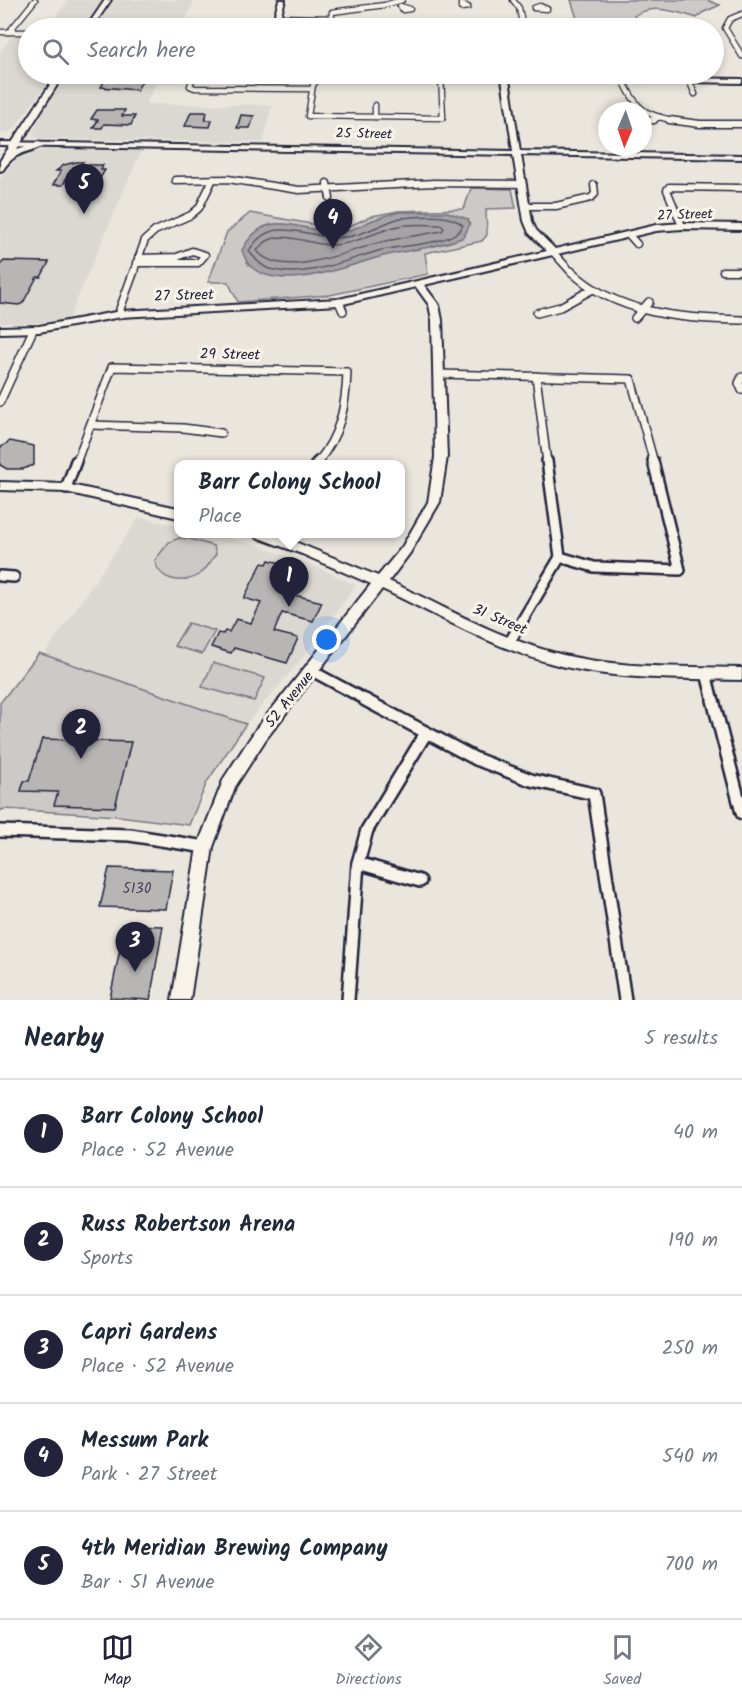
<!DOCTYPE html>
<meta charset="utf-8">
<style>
:root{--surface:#fff;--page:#f6f6f7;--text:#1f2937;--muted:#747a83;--line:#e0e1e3;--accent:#22223b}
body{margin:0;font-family:Kalam,sans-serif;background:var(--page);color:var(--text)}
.compass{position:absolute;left:598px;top:102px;width:54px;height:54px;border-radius:50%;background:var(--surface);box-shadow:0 3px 9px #0003;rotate:182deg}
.you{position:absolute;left:327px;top:640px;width:21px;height:21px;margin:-15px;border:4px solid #fff;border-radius:50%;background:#1a73e8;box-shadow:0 0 0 9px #1a73e833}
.badge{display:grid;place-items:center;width:39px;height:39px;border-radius:50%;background:var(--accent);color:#fff;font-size:20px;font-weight:700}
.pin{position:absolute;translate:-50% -50px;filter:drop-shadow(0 2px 3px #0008)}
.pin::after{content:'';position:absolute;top:32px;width:21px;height:18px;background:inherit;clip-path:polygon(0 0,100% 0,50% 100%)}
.popup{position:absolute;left:174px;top:460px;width:231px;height:78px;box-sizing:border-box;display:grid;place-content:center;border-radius:12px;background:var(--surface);filter:drop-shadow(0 2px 4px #0005);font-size:20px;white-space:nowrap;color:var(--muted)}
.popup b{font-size:22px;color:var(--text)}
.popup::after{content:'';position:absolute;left:50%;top:100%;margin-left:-12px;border:12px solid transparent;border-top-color:var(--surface)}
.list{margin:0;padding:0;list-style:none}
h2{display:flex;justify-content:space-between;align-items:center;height:78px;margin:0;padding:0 24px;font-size:26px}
h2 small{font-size:20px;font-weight:400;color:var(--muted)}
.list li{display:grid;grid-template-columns:39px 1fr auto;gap:18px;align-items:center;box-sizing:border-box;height:108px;padding:0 24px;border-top:2px solid var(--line)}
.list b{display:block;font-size:22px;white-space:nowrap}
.list p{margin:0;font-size:20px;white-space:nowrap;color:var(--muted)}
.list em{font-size:20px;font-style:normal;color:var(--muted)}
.icon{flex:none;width:33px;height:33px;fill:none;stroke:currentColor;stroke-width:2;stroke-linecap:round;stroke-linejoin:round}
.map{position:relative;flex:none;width:742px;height:1000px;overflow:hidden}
.search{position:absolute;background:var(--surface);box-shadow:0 3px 9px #0003;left:18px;right:18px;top:18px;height:66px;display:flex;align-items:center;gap:15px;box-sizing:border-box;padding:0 21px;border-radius:33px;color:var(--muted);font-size:22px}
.sheet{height:618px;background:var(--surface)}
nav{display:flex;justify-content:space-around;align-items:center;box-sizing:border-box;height:84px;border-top:2px solid var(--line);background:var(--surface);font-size:16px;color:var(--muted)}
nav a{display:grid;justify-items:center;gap:3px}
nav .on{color:var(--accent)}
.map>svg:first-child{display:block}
.built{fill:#dbd8d2}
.green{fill:#cdc9c6;stroke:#787680;stroke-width:1.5}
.water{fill:#a6a3a6;stroke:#716f7b;stroke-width:1.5}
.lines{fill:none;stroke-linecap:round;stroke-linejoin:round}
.shore{stroke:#575666;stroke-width:1.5}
.building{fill:#b8b6b5;stroke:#22223b;stroke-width:1.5}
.street-far4-casing{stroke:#22223b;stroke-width:7}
.street-far3-casing{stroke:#22223b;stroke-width:9}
.street-far2-casing{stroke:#22223b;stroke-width:10}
.street-far1-casing{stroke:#22223b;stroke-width:14}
.street-casing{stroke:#22223b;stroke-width:16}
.secondary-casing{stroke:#22223b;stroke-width:4}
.primary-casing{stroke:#22223b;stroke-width:4}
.street-far4{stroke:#f7f3e8;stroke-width:4.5}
.street-far3{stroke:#f7f3e8;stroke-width:6}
.street-far2{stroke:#f7f3e8;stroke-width:7}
.street-far1{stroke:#f7f3e8;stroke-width:9}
.street{stroke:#f7f3e8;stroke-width:11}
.secondary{fill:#f7f3e8;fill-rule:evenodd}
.primary{fill:#f7f3e8;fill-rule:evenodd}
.labels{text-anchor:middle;stroke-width:6;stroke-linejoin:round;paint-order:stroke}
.far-street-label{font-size:14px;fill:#22223b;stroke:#f7f3e8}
.street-label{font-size:15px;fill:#22223b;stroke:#f7f3e8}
.near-number-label{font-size:15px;fill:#48475a}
</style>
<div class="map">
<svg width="742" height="1000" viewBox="0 0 742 1000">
<rect width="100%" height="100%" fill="#eae6de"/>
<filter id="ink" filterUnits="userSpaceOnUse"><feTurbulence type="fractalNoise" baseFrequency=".0167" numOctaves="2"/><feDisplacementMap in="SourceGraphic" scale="12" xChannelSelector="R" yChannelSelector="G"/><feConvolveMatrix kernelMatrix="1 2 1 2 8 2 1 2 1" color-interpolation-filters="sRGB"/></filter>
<g filter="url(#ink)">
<g class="built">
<polygon points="68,0 103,0 84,28 47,28"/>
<polygon points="114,0 195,0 181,28 96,28"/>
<polygon points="13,34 28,34 28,74 54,74 13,130 0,134 0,52"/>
<polygon points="67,74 160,74 146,104 272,105 263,142 42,139 34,137 33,132 44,110"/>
<polygon points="46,149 141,151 69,318 39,323 0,323 0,179 17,158"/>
<polygon points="139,517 178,526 178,534 212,534 256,545 310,564 356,585 301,660 246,724 44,655"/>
</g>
<g class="green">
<path d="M571 0H707L720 5 702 13 697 18C678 12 652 3 634 16L640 28H580Z"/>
<polygon points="471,188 512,189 516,208 486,209 487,235 482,241 425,253 428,274 330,295 238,302 228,282 208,282 227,232 250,213 323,226 347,227 372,216 398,211 464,209"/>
<path d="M179 538 190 539 214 546 216 554C211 560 207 569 201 573 185 586 158 581 155 560L169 542Z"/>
<polygon points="188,623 215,631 202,654 174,646"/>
<polygon points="39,653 246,724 207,782 189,825 119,816 4,809 0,811 0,703"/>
<polygon points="213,663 265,678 254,701 202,687"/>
</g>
<path class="water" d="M399 212H447L468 219 470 224 464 237C438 248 411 249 383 256 349 265 281 294 250 266 246 262 244 256 242 250 269 200 305 238 346 231 357 229 366 222 376 219 384 216 392 214 399 212Z"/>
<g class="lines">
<g class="shore">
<path d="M400 218C420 217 447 212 463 225 462 227 460 231 458 232 441 245 403 245 382 250 348 259 309 278 274 270 262 268 256 260 249 251 273 210 311 242 347 237 364 235 383 223 400 218Z"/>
<path d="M441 225 444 228 442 231C422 235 402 237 382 242 349 250 283 281 257 251 275 224 305 245 331 245 355 245 375 231 399 226 412 223 427 225 441 225Z"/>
</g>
</g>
<g class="building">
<polygon points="119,74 134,74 131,79 143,79 137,90 101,87 106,78 117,78"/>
<polygon points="97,110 125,110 122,116 135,116 131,125 104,124 102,128 93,128 98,120 91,119"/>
<polygon points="191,112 207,112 205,120 212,120 210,127 185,126"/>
<polygon points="241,115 254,116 250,128 237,128"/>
<polygon points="76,162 83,162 81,165 103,165 101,170 105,170 99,180 66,179 63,185 53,185 61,171 56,171 64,165"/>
<polygon points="4,261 49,262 41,277 37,277 23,303 19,305 0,303 0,265"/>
<polygon points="10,441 34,446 34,465 23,469 7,469 0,465 0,448"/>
<polygon points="269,560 288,565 277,588 284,590 283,592 322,602 313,621 282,613 274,632 298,638 287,663 234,648 231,653 211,647 218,633 223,634 225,631 229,632 236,619 251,623 261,603 244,598 262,563 267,564"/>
<polygon points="42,739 131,742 115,807 54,805 58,792 21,791 24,781 29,781"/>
<polygon points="109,868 173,870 166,909 100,907"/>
<polygon points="125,925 163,926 150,1000 110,998"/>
</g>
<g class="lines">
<g class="street-far4-casing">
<g id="street-far4">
<polyline points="513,0 519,8 523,28"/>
<polygon points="461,4 468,7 461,8"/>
<polygon points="400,6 410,9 403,10"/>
<polygon points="540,6 547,9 534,8"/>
<polyline points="742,14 730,19 725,28 742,56"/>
<polyline points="277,17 331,18"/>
<polyline points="216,27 274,27"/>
<polyline points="370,28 331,27 332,12 385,5 402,0"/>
<polyline points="544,28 550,28"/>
<polyline points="0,32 28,32"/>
<polyline points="9,32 35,0"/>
<polyline points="194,74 190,86 195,88 312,89"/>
<polyline points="323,74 313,85 308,116 443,118 441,74"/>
<polyline points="687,76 695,94"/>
<path d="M623 80C637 109 643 115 677 121"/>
<polyline points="375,105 375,117"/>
<polyline points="643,121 651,121 660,117"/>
</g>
</g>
<g class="street-far3-casing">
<g id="street-far3">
<polyline points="669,120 700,124 742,124"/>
<polyline points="643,121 654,120"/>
<polyline points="175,180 228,179 299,190 434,183 521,184"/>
<polyline points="327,183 330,198"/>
<polyline points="526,206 556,206 591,198 595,194 594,185"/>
<polyline points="682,226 667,190 669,187 742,188"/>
<polyline points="629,235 637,244"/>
<polyline points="553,252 572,273"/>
<polyline points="136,263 198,263 205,255 192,251 177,257 138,258"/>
<polyline points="723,271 742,271"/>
<polyline points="133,273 145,240 155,231 191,215 199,208 213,179"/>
</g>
</g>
<g class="street-far2-casing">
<g id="street-far2">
<path d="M571 271C615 314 683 319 742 320"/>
<polyline points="339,302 343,311"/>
<polyline points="537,313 560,307 593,289"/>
<polyline points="121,314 120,309 134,271"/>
<polyline points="635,318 649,302"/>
<polyline points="439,374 631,379 654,463"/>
<polyline points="536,376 547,463"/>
<polyline points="742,377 739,383 742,390"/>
<polyline points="0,402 33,330"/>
<polyline points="91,425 183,428 221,433"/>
<path d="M76 463 112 367 347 372C346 406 340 436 317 463"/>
</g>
</g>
<g class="street-far1-casing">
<g id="street-far1">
<polyline points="316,464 319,461"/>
<polyline points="66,488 76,461"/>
<polyline points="560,557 594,567 680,570 653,461"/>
<polyline points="0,576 14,577"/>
<polyline points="509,643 560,557 547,461"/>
<polyline points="312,671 368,701"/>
<polyline points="706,673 713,701"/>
</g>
</g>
<g class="street-casing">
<g id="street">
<polyline points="365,700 476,759 531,780 594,794 625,1000"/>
<polyline points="713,700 742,813"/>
<polyline points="0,831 130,835 205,847"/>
<polyline points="358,863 420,881"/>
<polyline points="348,1000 358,863 367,830 426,733"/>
</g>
</g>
<g class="secondary-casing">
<g id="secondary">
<polygon points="279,0 285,0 277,28 271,28"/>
<path d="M323 74H417L742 79V83L509 79 520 151 742 155V159L521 155 532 221 536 230 555 249 656 225 682 223 742 224V230L682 229 656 231 424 285 439 305 442 320 447 457 440 502 410 553 389 581C441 605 496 637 552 652 613 669 679 666 742 668V680C679 678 612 681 550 663 492 647 437 615 382 589L266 739 235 787 213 847 190 1000H172L197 847 224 778 256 729 371 584 302 554 256 537 254 534H273L288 539 378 576 402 547 428 502 435 457 432 320 429 305 416 287 339 305 121 317 39 332 0 333V327L39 326 121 311 339 299 547 251 529 233 524 221 513 155 0 146V142L513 151 502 79 326 76Z"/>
<polygon points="0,482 66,484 178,508 178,518 66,492 0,490"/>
</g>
</g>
<g class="primary-casing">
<g id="primary">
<polygon points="105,0 111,0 92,28 86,28"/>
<path d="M57 74H64L17 149 39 142 43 145C27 155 17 149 3 170L0 171V161Z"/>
</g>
</g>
<use href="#street-far4" class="street-far4"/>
<use href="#street-far3" class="street-far3"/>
<use href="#street-far2" class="street-far2"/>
<use href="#street-far1" class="street-far1"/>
<use href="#street" class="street"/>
<use href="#secondary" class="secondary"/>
<use href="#primary" class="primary"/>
</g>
</g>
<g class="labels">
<g class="far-street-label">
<text transform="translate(364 133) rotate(1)" y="5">25 Street</text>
<text transform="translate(685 214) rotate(-2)" y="5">27 Street</text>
</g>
<g class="street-label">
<text transform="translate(184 295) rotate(-2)" y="5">27 Street</text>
<text transform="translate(230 354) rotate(1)" y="5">29 Street</text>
<text transform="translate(500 619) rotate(23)" y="5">31 Street</text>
<text transform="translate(289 699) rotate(-51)" y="5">52 Avenue</text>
</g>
<g class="near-number-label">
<text x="137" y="893">5130</text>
</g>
</g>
</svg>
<svg class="compass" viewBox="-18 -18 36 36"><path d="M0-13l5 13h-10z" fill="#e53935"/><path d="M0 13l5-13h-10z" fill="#747a83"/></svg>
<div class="you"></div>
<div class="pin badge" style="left:289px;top:607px">1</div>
<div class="popup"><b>Barr Colony School</b>Place</div>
<div class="pin badge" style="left:81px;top:759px">2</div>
<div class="pin badge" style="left:135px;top:972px">3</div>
<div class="pin badge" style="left:333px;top:249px">4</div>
<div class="pin badge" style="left:84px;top:214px">5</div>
<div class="search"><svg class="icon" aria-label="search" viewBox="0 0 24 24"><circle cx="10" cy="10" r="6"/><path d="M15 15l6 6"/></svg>Search here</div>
</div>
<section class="sheet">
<h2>Nearby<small>5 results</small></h2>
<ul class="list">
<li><span class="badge">1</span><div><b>Barr Colony School</b><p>Place · 52 Avenue</p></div><em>40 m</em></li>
<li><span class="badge">2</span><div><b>Russ Robertson Arena</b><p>Sports</p></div><em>190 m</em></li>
<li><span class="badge">3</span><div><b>Capri Gardens</b><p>Place · 52 Avenue</p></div><em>250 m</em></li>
<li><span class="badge">4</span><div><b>Messum Park</b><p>Park · 27 Street</p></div><em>540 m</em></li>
<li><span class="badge">5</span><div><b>4th Meridian Brewing Company</b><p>Bar · 51 Avenue</p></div><em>700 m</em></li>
</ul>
</section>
<nav>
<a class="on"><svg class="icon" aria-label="map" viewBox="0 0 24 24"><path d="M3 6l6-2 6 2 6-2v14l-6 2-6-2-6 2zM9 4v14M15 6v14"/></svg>Map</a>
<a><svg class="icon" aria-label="directions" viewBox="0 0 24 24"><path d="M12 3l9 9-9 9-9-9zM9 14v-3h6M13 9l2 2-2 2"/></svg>Directions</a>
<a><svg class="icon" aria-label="saved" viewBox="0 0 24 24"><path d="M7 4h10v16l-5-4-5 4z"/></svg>Saved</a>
</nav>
